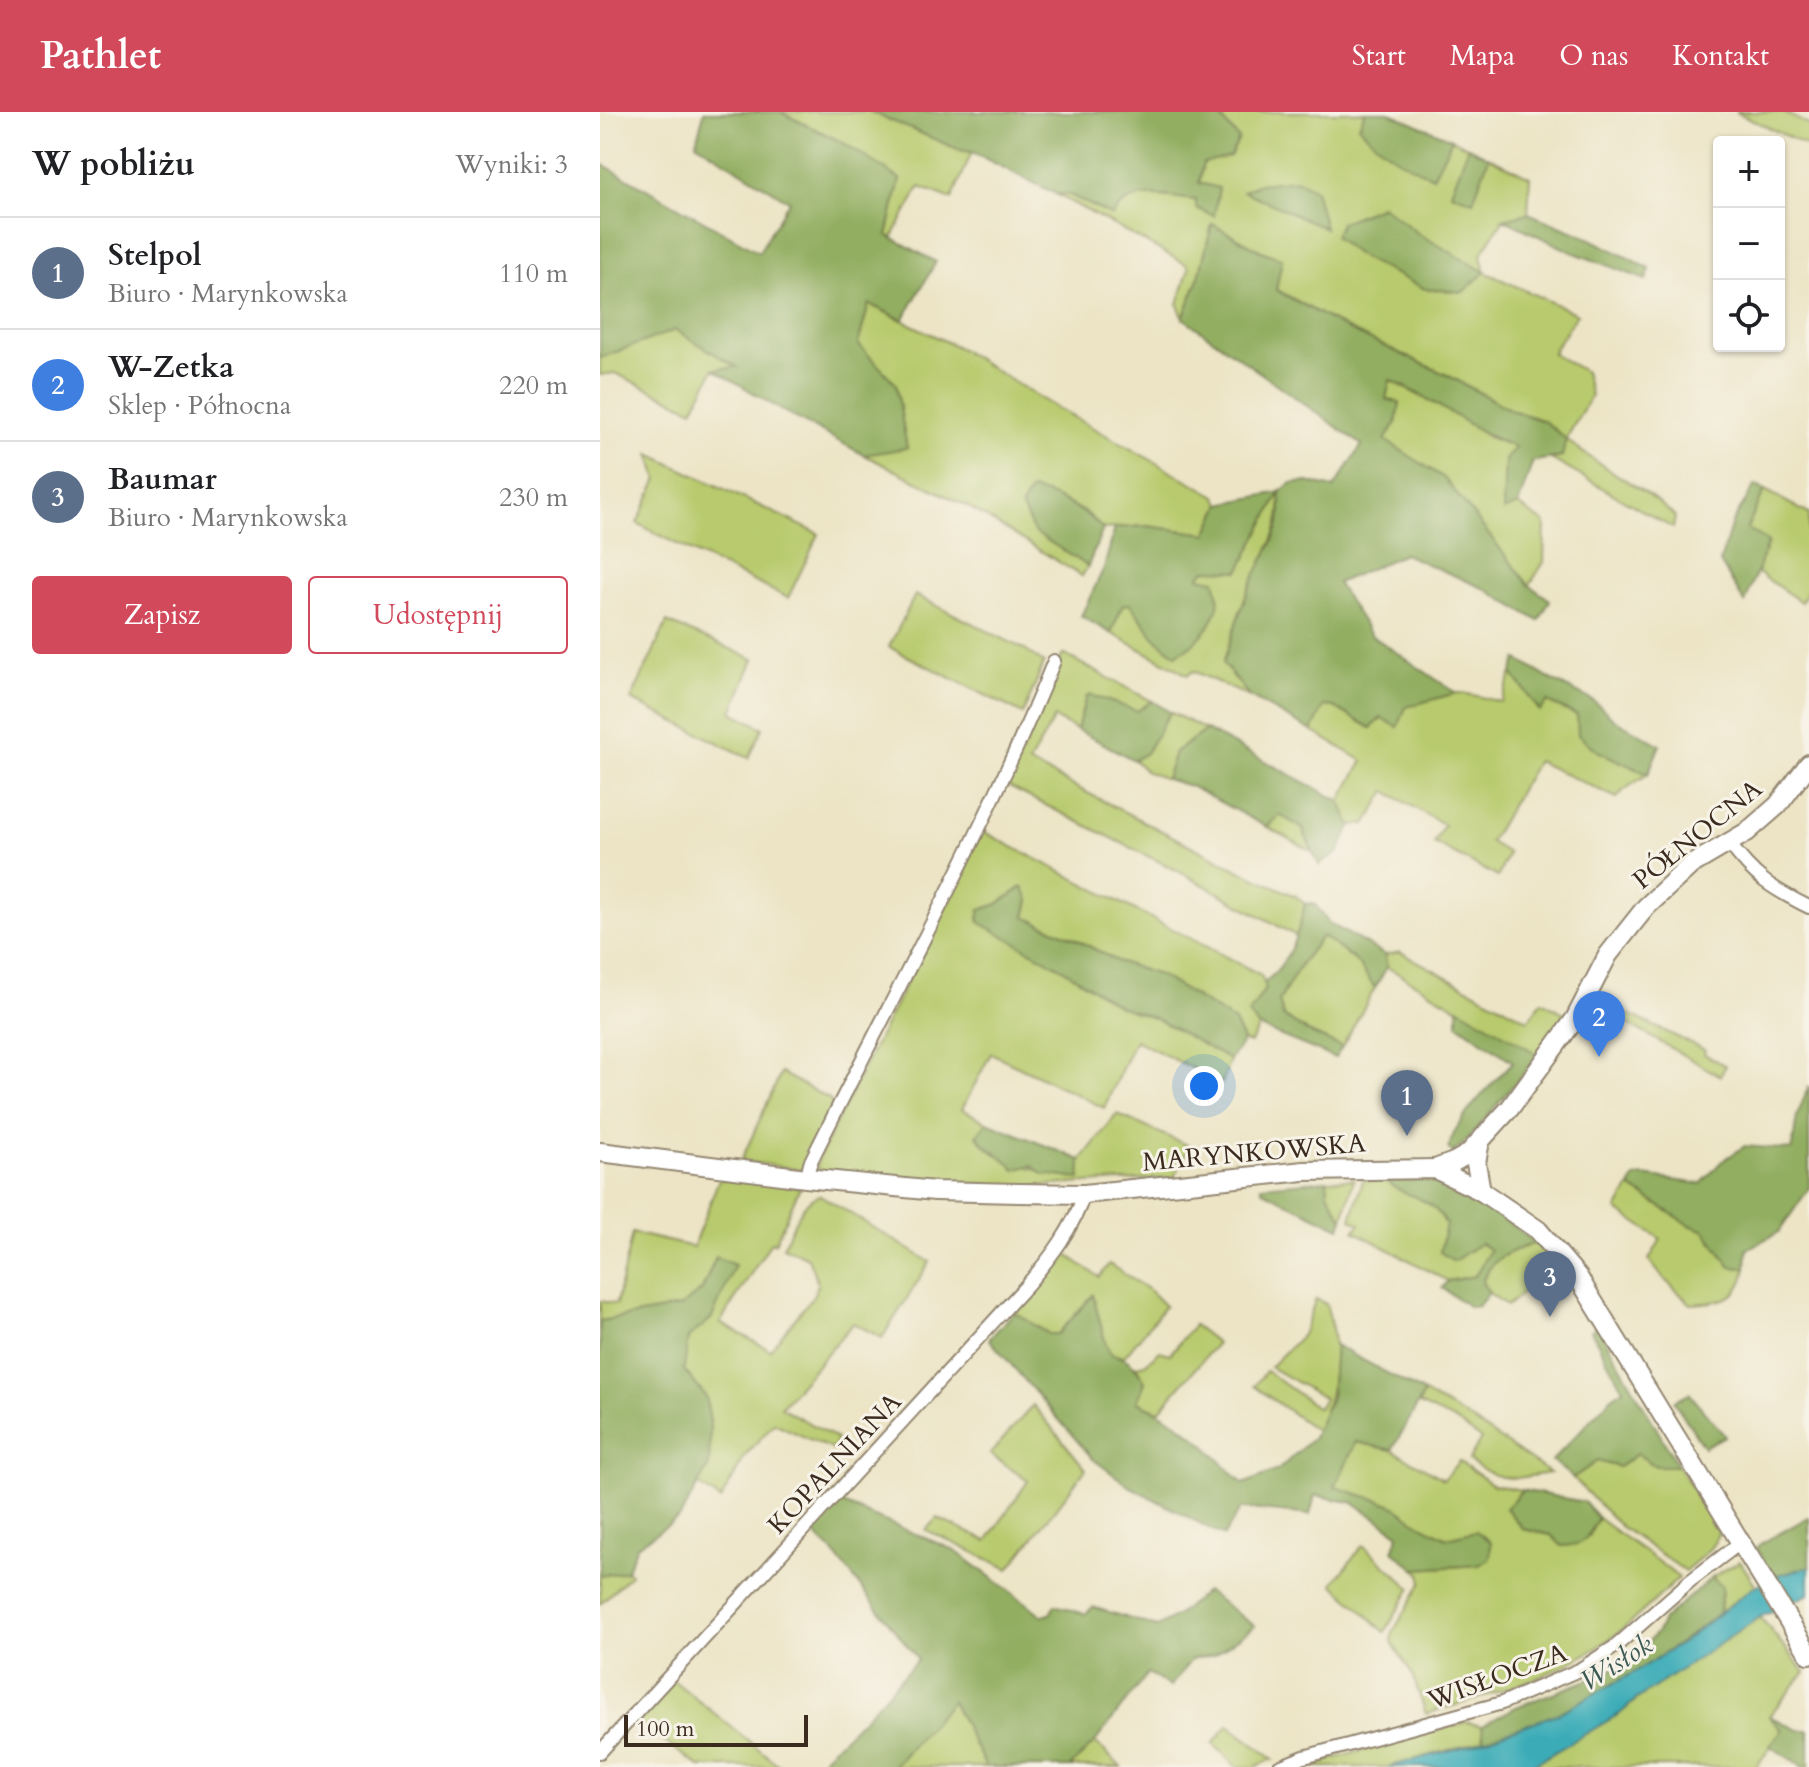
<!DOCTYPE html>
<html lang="pl">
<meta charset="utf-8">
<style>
:root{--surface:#fff;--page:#f6f6f6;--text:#202124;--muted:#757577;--line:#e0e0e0;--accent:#d1495b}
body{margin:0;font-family:Cardo,serif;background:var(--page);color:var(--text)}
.controls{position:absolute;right:24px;top:24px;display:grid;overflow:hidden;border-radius:8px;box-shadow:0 2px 6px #0004}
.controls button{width:72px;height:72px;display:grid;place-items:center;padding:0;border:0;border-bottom:2px solid var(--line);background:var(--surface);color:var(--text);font:40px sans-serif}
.scale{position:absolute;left:24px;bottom:20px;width:184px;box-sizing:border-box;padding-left:8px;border:4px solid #3b2a1e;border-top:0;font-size:22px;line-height:28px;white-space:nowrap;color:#3b2a1e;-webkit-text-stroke:6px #f7f3e8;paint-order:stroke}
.you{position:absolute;left:604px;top:974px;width:28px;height:28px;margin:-20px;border:6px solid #fff;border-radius:50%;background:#1a73e8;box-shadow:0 0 0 12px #1a73e833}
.badge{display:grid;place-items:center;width:52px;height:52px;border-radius:50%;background:var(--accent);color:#fff;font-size:26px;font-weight:700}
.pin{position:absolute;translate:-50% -66px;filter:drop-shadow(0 2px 4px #0008)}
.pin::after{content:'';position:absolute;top:42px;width:28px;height:24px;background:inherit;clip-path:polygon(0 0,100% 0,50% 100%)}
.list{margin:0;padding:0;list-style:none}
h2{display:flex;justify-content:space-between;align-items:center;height:104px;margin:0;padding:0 32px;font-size:34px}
h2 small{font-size:26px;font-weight:400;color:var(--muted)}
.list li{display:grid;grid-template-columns:52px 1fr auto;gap:24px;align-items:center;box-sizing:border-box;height:112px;padding:0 32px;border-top:2px solid var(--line)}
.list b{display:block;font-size:30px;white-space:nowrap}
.list p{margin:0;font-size:26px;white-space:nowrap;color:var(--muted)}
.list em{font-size:26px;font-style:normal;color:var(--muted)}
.actions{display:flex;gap:16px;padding:24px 32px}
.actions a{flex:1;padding:18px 0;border:2px solid var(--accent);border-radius:8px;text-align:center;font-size:28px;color:var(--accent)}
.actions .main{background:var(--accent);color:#fff}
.icon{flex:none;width:44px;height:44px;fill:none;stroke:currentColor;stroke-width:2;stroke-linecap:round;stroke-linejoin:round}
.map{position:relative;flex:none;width:1209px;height:1655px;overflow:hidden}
header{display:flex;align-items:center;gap:48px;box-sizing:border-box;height:112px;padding:0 40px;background:var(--accent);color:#fff}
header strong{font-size:38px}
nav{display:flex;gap:44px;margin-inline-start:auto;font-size:28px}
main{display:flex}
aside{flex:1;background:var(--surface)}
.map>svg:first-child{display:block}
.green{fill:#b8ca6d;stroke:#7a7a46;stroke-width:2;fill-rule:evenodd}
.forest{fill:#92ae60;stroke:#666c3f;stroke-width:2}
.water{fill:#3bacb7;stroke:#3b6b6a;stroke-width:2}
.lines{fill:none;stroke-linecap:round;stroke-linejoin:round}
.street-casing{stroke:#948772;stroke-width:16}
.secondary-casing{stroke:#948772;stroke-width:22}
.street{stroke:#fff;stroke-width:12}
.secondary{stroke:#fff;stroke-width:18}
.labels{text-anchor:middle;stroke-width:6;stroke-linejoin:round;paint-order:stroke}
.street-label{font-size:26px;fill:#3b2a1e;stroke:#f7f3e8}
.water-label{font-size:28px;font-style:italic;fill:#3b5854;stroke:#f7f3e8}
</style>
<header>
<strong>Pathlet</strong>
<nav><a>Start</a><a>Mapa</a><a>O nas</a><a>Kontakt</a></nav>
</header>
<main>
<aside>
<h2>W pobliżu<small>Wyniki: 3</small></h2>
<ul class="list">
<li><span class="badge" style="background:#5c6f8a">1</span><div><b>Stelpol</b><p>Biuro · Marynkowska</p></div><em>110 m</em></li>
<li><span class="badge" style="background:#3f7fe0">2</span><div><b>W-Zetka</b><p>Sklep · Północna</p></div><em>220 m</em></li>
<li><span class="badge" style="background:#5c6f8a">3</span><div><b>Baumar</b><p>Biuro · Marynkowska</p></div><em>230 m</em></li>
</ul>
<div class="actions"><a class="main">Zapisz</a><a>Udostępnij</a></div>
</aside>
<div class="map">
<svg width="1209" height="1655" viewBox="0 0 1209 1655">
<rect width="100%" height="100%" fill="#f7f3e8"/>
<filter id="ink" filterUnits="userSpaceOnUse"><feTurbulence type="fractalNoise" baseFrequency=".0125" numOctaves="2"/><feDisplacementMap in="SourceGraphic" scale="16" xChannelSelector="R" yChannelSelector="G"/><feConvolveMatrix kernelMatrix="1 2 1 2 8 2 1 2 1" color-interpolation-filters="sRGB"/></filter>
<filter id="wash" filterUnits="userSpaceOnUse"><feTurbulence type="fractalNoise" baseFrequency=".006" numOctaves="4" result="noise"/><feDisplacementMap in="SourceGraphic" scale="32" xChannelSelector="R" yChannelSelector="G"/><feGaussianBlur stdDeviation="1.8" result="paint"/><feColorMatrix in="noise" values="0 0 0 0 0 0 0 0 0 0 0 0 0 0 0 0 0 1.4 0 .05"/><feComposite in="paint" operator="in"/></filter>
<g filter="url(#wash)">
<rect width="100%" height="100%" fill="#ece4c5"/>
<g class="green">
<polygon points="180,0 271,0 360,38 372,40 352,87 320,75 292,126 287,124 300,67 242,30"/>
<path d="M616 0H765L759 14 832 64 852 27 868 35 851 81 873 89 889 45 930 65 928 101 903 108 881 143 885 160 977 202 952 241 985 260 991 284 966 327C1000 357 1043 373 1075 405L1073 416 951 347 962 345 944 309 911 298 849 264 747 217 676 177 682 147 661 139 612 112 598 169 583 206 578 192 589 156 586 152 456 82 470 83 512 103C532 75 566 85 596 88L603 50 630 44 638 27ZM644 78H715L724 115H723ZM782 94 819 122 742 110Z"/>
<polygon points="1136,0 1183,0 1209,13 1209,35"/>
<polygon points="269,192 357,235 448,291 616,384 621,392 607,422 547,414 503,417 487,401 447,382 434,420 488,454 482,464 367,394 264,343 307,335 258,232"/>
<polygon points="75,217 138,256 114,257 93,298 15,261 0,263 0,246"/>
<polygon points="790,268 854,302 888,325 915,335 903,398 918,393 945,411 944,450 929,474 844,366 784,328 796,311 799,291 786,287"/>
<polygon points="50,342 219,422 188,486 86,437 37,411 58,367"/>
<polygon points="1165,378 1209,402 1209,477 1201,490 1157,460 1168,430 1147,416"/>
<path d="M680 380C684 417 665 442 650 474 639 498 632 526 623 551L650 585 593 559 588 563 511 521 523 492H530L556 527 605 457 639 459Z"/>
<polygon points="315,483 422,536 444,551 423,602 289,535"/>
<polygon points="67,510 154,547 132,600 163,616 149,646 31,588"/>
<polygon points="463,542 552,589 537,599 486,585 477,618 454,606 429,651 638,758 696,784 705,792 698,825 584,762 405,673"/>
<path d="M912 561 939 598 947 590 978 604 997 639 1048 662 1024 678 1017 686 937 649 890 730 908 741 898 765 834 731 844 713 786 679 766 712 751 714 740 689 763 649 712 619 723 594 734 595 771 616C785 601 837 581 857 581 871 581 887 587 901 590Z"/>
<polygon points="570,600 606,618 575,640 566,667 547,660 534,648 546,641"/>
<polygon points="680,703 702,716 713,740 667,715"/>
<path d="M382 719 661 863 666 875 649 902 659 915 650 931 643 929 633 908 561 864 517 849 472 825 425 805 429 788 422 775 398 792 380 798 379 810 466 859 519 894 557 907 630 948 622 971 535 928 504 996 391 941 362 997 387 1010 377 1023C394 1054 448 1058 480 1066L481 1048 517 1002 589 1034 574 1066 417 1075 223 1062 217 1055 218 1047Z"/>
<polygon points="722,824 756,849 775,876 742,935 710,921 683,904 679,889 702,850"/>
<polygon points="800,840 928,908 942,889 966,902 939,943 787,855 785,843"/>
<polygon points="999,888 1105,938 1104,942 1126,954 1120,964 993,892"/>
<polygon points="181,961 229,987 234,995 202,1058 141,1049"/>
<path d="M119 1067 200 1075 175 1131 171 1130 120 1211 170 1238 213 1184 218 1172 208 1146 183 1135C192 1118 200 1088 220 1083L330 1150 282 1226 253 1211 181 1295 237 1327 233 1338 174 1311 145 1344 121 1388 98 1373 109 1353 110 1310 106 1285 83 1258 88 1226 112 1206 116 1145 102 1178 80 1195 0 1209V1189L16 1192 32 1121 93 1135Z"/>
<polygon points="754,1067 743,1107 728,1081 727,1068"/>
<polygon points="763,1068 786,1068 793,1075 816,1083 837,1096 846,1112 891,1138 875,1164 848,1169 754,1119 760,1112 751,1107"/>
<path d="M1030 1075 1090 1113 1105 1119 1131 1155 1146 1156C1141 1189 1120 1190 1091 1192L1063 1166 1049 1148 1061 1127 1017 1098Z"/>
<path d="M936 1131 955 1153 907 1194 889 1181 882 1171C891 1144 912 1139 936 1131Z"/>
<polygon points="460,1138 499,1165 509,1152 550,1179 565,1194 524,1245 511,1242 506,1233 493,1183 458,1222 449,1222 414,1200"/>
<path d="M716 1187 726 1192C741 1237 735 1276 717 1319L654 1274 666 1259 718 1296 724 1286 670 1255 702 1223Z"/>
<polygon points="594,1213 617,1231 559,1299 536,1290 545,1270 536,1254 545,1252 560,1239 570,1242"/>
<path d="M824 1281 873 1309 950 1361C911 1366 903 1373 869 1348L881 1327 854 1308 819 1292Z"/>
<polygon points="433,1293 486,1357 409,1457 326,1418 337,1406 387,1429 428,1369 390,1342"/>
<path d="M756 1329 792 1338 844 1367 859 1349 893 1373 922 1378 906 1396 923 1417 951 1423 989 1424 998 1406C1025 1427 1053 1444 1079 1466 1058 1485 1037 1506 1014 1524 961 1564 889 1583 826 1602L812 1562 792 1530V1522L822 1470 820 1461 815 1457 879 1453 876 1419 847 1426 735 1375Z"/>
<path d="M1037 1342 1056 1354H1078L1119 1417C1116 1437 1099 1446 1085 1459L1020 1414 973 1366 997 1349 1019 1355Z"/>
<polygon points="763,1433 811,1476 785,1520 733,1472"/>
<polygon points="1140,1449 1156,1474 1120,1500 1122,1475 1112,1465"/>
<polygon points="26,1459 31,1462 0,1492 0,1464"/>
<polygon points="1160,1505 1205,1560 1169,1604 1183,1618 1156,1655 929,1655 1021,1601 1037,1587"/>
<polygon points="73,1568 181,1655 100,1655 37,1610"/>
<polygon points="352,1588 386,1655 293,1655"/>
<polygon points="867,1610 882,1614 884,1628 788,1655 713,1655 729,1648"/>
<polygon points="628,1613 673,1647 655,1655 637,1655 613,1632"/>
<polygon points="495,1630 521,1655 470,1655"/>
</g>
<g class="forest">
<polygon points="104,0 180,0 242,30 300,67 287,123 336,150 303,208 269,192 258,232 296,272 307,336 264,343 183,299 114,257 137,255 75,218 0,246 0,51 159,140 189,89 96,31"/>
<path d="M271 0H594L596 3 616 0 639 27 630 44 603 51 599 71 619 76 614 104 596 96V88C566 85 531 74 512 104L470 83 456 82 372 40 360 38Z"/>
<path d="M765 0H788L852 27 833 65C806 53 777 37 759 14Z"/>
<polygon points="868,35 889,45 873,89 851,81"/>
<polygon points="697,68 715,78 725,116 643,79 659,72"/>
<polygon points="782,94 819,122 885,160 863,180 825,177 757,143 734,124 742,110"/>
<polygon points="928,101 991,127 1050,157 1046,168 972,140 903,107"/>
<path d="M612 112 661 139 682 147 676 178 747 217 849 264 911 298 944 309 966 327 962 345 933 349 918 393 903 399 905 348 915 335C871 319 834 286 790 268L786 287 800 291 796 311 785 328 844 366 929 473 950 488 939 509 883 476 804 442 737 471 771 523 856 581 806 595 798 615 781 606 771 616 734 595 724 594 712 619 650 585 623 551C632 526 639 499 650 474 664 443 686 417 680 381L639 459 605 458 599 465 615 468C617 476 620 487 618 494 612 517 596 532 576 543L556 527 530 492 523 493 511 521 481 504 504 456 515 416 547 414 607 422 621 392 680 380 692 371 708 370 734 376 762 333 583 206 598 169Z"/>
<polygon points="1155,373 1165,378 1147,416 1168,430 1145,491 1120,450 1132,411"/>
<path d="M431 378C458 384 483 397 503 417L488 454 434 420 421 394Z"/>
<polygon points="917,547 948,566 994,589 1014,607 1060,633 1048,662 997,639 978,623 977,603 947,590 940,599 912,561"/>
<polygon points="491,583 537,599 552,589 570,600 546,641 534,648 477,618 486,585"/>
<polygon points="606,618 740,689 751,714 738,741 719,753 702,716 680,703 667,715 590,674 566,667 575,640"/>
<polygon points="423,775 429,788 425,805 472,825 517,849 561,864 634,909 643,929 630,948 557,907 519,894 466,859 379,810 380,798 398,792"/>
<path d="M714 791 729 811 785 843 787 855 775 876 756 849 722 824 702 850 679 889 683 904 710 921 742 935 735 946 659 915 649 902 666 876 664 871C690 850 698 823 705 792Z"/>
<path d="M858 895 939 943 866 1029 853 1041 849 1036C854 1008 893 971 913 950L858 912Z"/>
<polygon points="1209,974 1209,1076 1179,1120 1147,1137 1146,1156 1131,1155 1105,1119 1090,1113 1030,1075 1035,1066 1043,1064 1101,1072 1121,1050 1145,1034 1192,1038 1197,1004"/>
<path d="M387 1010 481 1048 480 1067 443 1062 432 1053 415 1058C405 1043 386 1039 377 1023Z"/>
<polygon points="727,1068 728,1081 743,1107 740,1116 663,1079 661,1074"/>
<path d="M786 1068C800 1068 817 1066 831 1069 869 1078 905 1108 936 1131 912 1139 891 1144 882 1170L889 1181 878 1194 870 1195 842 1176 848 1169 875 1164 890 1138 881 1131 854 1149 840 1140 846 1112C828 1080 807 1089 786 1068Z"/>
<polygon points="116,1145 135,1153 112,1206 88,1226 84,1258 106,1285 110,1311 109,1353 80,1405 37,1434 26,1459 0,1464 0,1209 80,1195 102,1178"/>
<path d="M493 1183 506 1233 511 1242C529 1246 536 1254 545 1270L537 1290C584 1309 609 1336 643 1372L678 1358 713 1326 731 1285 735 1233 824 1281 792 1338 756 1330 735 1375 791 1392 821 1413 847 1426 876 1419 891 1430 890 1446 879 1453 815 1457 793 1439 799 1422 754 1391 715 1383 710 1403 641 1396 624 1424 529 1374 493 1347 389 1227 414 1200 449 1222H458Z"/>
<polygon points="997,1213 1078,1354 1056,1354 1037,1342 1019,1355 997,1349 973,1366 952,1349 1010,1287 1023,1277 991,1219"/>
<polygon points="1089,1281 1125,1324 1104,1335 1074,1289"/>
<path d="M922 1378 984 1390 998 1406C988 1425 985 1434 962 1434L951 1423 923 1417 906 1396Z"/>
<polygon points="236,1389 354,1438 443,1504 450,1502 455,1493 485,1502 493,1495 557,1515 578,1503 606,1479 655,1514 614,1543 592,1547 570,1575 548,1561 495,1630 470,1655 386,1655 352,1589 293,1655 213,1655 266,1604 318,1547 234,1441 209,1417"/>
<polygon points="1209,1405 1209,1455 1174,1464 1156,1437 1160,1432"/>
<path d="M1112 1465 1122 1475 1120 1500C1071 1539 1017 1576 959 1601 934 1611 908 1619 884 1628L882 1614 916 1595 1004 1562 1037 1542 1057 1520 1064 1507Z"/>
<polygon points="1169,1604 1198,1618 1209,1618 1209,1655 1203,1655 1170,1634 1182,1618"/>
</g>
<polygon class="water" points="1209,1455 1209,1482 1160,1505 1037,1587 1021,1601 929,1655 788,1655 874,1632 959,1601 1033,1561 1083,1530 1152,1476 1174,1464"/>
</g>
<g filter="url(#ink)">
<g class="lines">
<g class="street-casing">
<g id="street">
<path d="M1129 731C1155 766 1171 776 1209 795"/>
<path d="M206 1066 211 1049C293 883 384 721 454 549"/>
<path d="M0 1640 427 1173C451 1145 473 1117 484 1082"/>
<polyline points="679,1655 704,1645 902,1591 979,1558 1016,1534 1090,1469 1140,1431"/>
</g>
</g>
<g class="secondary-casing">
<g id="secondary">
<polyline points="880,1029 876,1051 881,1079"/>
<polyline points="0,1040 206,1066 335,1079 418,1081 484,1082 704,1059 835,1057 881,1079 938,1118 978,1165 1209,1542"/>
<polyline points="835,1057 854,1050 868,1042 910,996 975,907 1008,843 1046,795 1091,753 1147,720 1178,693 1209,652"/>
</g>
</g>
<use href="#street" class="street"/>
<use href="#secondary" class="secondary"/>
</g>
</g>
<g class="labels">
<g class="street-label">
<text transform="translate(1097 722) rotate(-39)" y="9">PÓŁNOCNA</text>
<text transform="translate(654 1040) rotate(-5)" y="9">MARYNKOWSKA</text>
<text transform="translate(234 1351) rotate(-47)" y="9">KOPALNIANA</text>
<text transform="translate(897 1564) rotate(-20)" y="9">WISŁOCZA</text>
</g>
<g class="water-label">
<text transform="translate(1016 1550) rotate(-32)" y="10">Wisłok</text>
</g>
</g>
</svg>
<div class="controls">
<button>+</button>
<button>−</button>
<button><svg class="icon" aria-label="locate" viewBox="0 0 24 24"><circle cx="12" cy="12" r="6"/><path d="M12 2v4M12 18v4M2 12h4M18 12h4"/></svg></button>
</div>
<div class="scale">100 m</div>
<div class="you"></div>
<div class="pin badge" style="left:807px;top:1024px;background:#5c6f8a">1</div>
<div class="pin badge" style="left:999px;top:945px;background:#3f7fe0">2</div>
<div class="pin badge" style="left:950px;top:1205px;background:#5c6f8a">3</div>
</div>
</main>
